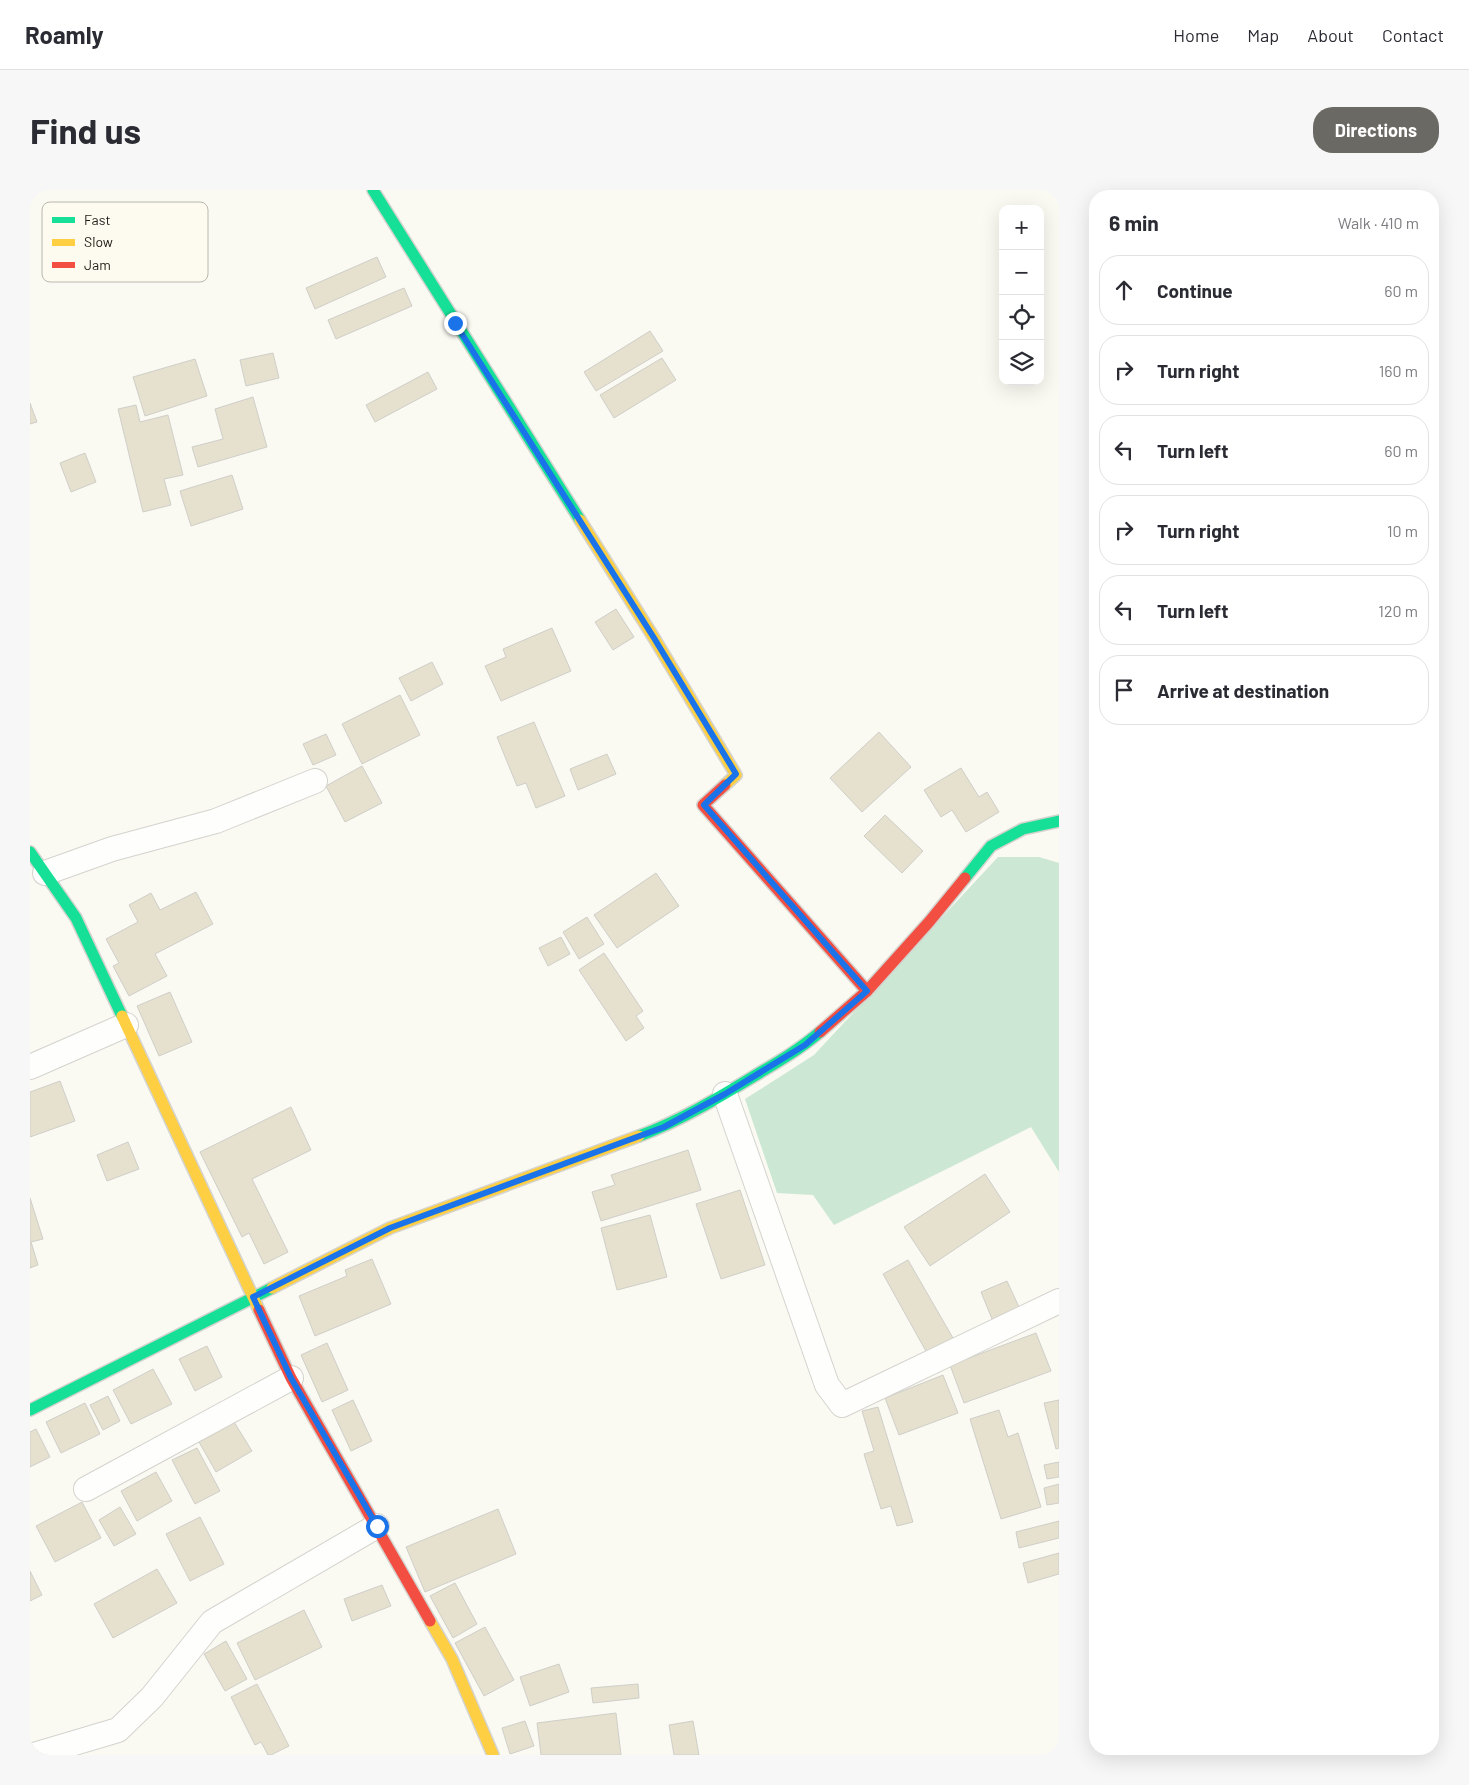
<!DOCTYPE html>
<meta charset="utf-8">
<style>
:root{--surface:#fff;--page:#f7f7f7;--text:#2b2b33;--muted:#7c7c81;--line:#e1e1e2;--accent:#6a6964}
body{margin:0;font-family:Barlow,sans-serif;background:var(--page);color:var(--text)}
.controls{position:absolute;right:15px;top:15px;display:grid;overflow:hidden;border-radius:10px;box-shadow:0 5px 20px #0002}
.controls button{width:45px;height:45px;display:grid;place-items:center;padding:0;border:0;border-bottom:1px solid var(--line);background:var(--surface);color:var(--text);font:25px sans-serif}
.stop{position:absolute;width:15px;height:15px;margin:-11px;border:4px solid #1a73e8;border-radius:50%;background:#fff}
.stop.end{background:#1a73e8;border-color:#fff;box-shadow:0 1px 5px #0008}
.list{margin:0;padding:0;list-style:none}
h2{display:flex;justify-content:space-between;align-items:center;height:65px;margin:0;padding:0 20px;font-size:21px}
h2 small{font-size:16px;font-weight:400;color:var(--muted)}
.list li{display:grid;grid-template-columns:32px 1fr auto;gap:15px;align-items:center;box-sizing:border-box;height:70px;margin:0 10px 10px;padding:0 10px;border:1px solid var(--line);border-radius:20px}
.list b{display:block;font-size:19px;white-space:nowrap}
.list em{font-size:16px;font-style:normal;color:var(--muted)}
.icon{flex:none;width:28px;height:28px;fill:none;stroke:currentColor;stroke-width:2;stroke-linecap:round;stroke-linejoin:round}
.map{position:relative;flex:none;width:1029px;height:1565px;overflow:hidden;border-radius:20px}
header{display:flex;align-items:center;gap:30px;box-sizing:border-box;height:70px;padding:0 25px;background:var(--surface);border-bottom:1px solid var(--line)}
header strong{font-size:24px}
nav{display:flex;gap:28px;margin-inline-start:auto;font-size:18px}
.intro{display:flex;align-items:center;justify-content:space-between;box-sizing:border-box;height:120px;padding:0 30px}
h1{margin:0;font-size:35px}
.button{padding:12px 22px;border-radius:20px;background:var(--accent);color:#fff;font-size:18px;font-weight:700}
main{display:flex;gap:30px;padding:0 30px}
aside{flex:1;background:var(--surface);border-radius:20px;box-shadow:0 5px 20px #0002}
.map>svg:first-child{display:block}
.green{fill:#cce7d4}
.building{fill:#e5e1ce;stroke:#cfcec9}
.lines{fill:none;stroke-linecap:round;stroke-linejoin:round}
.street-casing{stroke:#d4d3ce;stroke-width:26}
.fast-casing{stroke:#d4d3ce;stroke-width:14}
.slow-casing{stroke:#d4d3ce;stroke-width:14}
.jam-casing{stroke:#d4d3ce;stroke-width:14}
.street{stroke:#fefefd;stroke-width:24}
.fast{stroke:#16e098;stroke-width:11}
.slow{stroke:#ffcf43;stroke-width:11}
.jam{stroke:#f24e42;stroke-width:11}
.route{stroke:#1a73e8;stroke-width:6}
.key{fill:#fdfbef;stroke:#bab8ae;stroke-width:1}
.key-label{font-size:14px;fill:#1d1c18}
</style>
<header>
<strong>Roamly</strong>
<nav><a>Home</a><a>Map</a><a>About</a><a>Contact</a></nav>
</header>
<div class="intro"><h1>Find us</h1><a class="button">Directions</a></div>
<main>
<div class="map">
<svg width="1029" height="1565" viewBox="0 0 1029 1565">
<rect width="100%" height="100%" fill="#faf9f2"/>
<polygon class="green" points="968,667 1009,667 1029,673 1029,982 1001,937 804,1035 783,1005 747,1003 715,909 784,865"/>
<g class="building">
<polygon points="347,67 356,87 285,119 276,98"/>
<polygon points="374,98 382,116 306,149 298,130"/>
<polygon points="620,141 633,161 566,201 554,182"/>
<polygon points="243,163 249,188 216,196 210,170"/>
<polygon points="632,168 646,190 584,228 570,205"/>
<polygon points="165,169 177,206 115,226 103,187"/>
<polygon points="398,182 407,199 345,232 336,215"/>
<polygon points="223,207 237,257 168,277 162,257 193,249 185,219"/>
<polygon points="0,213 7,232 0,234"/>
<polygon points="106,215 110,232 138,225 153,285 134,289 141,315 113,322 88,219"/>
<polygon points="55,263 66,292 41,302 30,273"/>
<polygon points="202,285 213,319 161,336 150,301"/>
<polygon points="586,419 604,447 583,460 565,432"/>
<polygon points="522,438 541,481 471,511 455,476 476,467 473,459"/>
<polygon points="402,472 413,494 381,511 369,488"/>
<polygon points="370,505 390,545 332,574 312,534"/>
<polygon points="504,532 535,606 506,618 496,593 487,596 467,547"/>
<polygon points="849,542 881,577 832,622 800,588"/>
<polygon points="296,544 306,565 283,575 273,554"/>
<polygon points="577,564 586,584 548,600 540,579"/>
<polygon points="332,576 352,613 315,632 296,596"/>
<polygon points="931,578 949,607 957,602 969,622 936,642 922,620 911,627 894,600"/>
<polygon points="855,625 893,661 872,683 834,646"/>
<polygon points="626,683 649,716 587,758 564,725"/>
<polygon points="166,702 183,734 125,764 137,786 99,806 83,776 89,773 76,749 108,732 99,715 121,703 130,720"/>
<polygon points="557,727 574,754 549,769 533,742"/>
<polygon points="531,747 540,764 518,776 509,758"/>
<polygon points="574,763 613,821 606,826 614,838 596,851 549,780"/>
<polygon points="140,802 162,852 129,866 107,816"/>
<polygon points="30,891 45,931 0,947 0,902"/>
<polygon points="261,917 281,960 222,989 258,1062 234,1074 219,1043 212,1047 170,962"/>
<polygon points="98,952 109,979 77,991 67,965"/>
<polygon points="658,960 671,1000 571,1031 562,1002 585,995 581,985"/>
<polygon points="955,984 980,1022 900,1076 874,1037"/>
<polygon points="710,1000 735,1075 691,1089 666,1014"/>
<polygon points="0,1008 13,1049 1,1052 8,1075 0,1078"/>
<polygon points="620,1025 637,1087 587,1100 571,1038"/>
<polygon points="342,1069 361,1114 285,1146 269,1106 317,1086 315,1080"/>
<polygon points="878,1070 923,1148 897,1163 853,1084"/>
<polygon points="977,1091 989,1117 962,1129 951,1102"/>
<polygon points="1006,1143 1021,1181 934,1213 920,1175"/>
<polygon points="297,1153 318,1200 292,1212 271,1165"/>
<polygon points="177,1156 192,1187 165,1201 149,1169"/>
<polygon points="123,1179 142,1214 101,1234 83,1200"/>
<polygon points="913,1185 928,1223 869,1245 855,1208"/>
<polygon points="78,1206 90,1231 73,1240 60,1215"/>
<polygon points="323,1210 342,1251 321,1261 302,1220"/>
<polygon points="1029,1210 1029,1258 1026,1259 1014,1213"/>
<polygon points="55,1213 70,1244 31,1263 16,1232"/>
<polygon points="848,1217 883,1332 867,1336 861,1316 851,1319 834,1264 844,1261 832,1221"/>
<polygon points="969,1220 978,1247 988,1243 1011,1317 971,1329 940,1229"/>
<polygon points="204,1232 222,1261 186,1282 169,1252"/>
<polygon points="6,1239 20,1267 0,1277 0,1242"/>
<polygon points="167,1258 190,1301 165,1314 142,1270"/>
<polygon points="1029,1272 1029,1287 1017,1289 1014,1275"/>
<polygon points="126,1282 142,1311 107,1331 91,1301"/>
<polygon points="1029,1294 1029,1313 1017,1315 1014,1298"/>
<polygon points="52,1312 71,1348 25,1372 6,1336"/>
<polygon points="90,1317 106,1344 84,1356 69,1330"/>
<polygon points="468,1319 486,1364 395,1402 376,1357"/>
<polygon points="170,1327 194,1374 160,1391 136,1344"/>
<polygon points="1029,1331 1029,1348 989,1358 986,1342"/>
<polygon points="1029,1363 1029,1384 998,1393 993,1373"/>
<polygon points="127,1379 147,1413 83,1448 64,1414"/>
<polygon points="0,1381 12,1405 0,1411"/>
<polygon points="425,1393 447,1434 423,1448 400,1406"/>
<polygon points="352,1395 361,1416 322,1431 314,1409"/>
<polygon points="274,1420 292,1457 225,1490 207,1453"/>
<polygon points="455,1437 484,1490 454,1506 425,1453"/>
<polygon points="196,1451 217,1489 195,1501 174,1464"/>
<polygon points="529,1474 539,1502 500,1516 490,1487"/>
<polygon points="227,1494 259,1556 241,1565 238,1565 231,1552 225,1555 201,1507"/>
<polygon points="608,1494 609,1508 563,1513 561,1498"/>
<polygon points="586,1523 591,1565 511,1565 507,1533"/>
<polygon points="495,1531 504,1556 480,1564 472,1538"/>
<polygon points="663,1531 669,1565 644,1565 639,1535"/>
</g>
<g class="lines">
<g class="street-casing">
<g id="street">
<polyline points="15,683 82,659 186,631 285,591"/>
<polyline points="0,877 96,835"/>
<polyline points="695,904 797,1195 812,1215 1029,1111"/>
<polyline points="56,1299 261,1188"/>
<polyline points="4,1565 88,1540 122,1507 182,1432 347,1336"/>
</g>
</g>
<g class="fast-casing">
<g id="fast">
<polyline points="343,0 550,330"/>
<polyline points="0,662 46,728 92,826"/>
<polyline points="935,688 961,656 993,639 1029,631"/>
<path d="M609 946C650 931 688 908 726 885 748 872 770 859 790 842"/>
<polyline points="0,1220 242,1098"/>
</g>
</g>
<g class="slow-casing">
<g id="slow">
<polyline points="550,330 624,448 706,585 695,595"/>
<polyline points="92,826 229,1120"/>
<polyline points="242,1098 360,1038 609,946"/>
<polyline points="400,1431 422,1469 463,1565"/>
</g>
</g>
<g class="jam-casing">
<g id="jam">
<polyline points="695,595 673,615 837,801"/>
<polyline points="790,842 837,801 899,732 935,688"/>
<polyline points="229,1120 261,1188 400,1431"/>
</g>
</g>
<use href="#street" class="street"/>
<use href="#fast" class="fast"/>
<use href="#slow" class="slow"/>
<use href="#jam" class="jam"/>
</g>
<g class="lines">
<polyline class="route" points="347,1336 261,1188 223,1107 360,1038 634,937 695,904 775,855 837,801 674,615 706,584 624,448 425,133"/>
</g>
<rect x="12" y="12" width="166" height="80" rx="8" class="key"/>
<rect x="22" y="27" width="23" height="6" fill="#16e098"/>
<rect x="22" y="49" width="23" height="7" fill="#ffcf43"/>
<rect x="22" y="72" width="23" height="6" fill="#f24e42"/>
<g class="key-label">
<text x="54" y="35">Fast</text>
<text x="54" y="57">Slow</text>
<text x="54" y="80">Jam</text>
</g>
</svg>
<div class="controls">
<button>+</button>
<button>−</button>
<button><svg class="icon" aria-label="locate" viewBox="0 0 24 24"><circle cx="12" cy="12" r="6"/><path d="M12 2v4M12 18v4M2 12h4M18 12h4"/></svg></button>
<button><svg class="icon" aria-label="layers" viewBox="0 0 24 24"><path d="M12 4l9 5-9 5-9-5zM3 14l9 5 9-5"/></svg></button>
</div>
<div class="stop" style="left:347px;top:1336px"></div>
<div class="stop end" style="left:425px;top:133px"></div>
</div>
<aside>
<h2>6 min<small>Walk · 410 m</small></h2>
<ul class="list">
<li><svg class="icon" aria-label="ahead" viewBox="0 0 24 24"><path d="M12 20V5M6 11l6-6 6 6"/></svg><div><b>Continue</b></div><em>60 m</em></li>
<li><svg class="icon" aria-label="right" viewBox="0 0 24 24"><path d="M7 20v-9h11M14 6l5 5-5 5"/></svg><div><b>Turn right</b></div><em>160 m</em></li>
<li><svg class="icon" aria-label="left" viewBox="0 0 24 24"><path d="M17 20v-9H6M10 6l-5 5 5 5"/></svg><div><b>Turn left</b></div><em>60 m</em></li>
<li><svg class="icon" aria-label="right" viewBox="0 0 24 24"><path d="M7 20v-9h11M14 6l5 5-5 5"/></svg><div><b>Turn right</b></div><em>10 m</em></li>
<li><svg class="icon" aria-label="left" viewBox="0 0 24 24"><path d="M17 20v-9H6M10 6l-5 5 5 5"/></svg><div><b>Turn left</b></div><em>120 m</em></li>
<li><svg class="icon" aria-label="arrive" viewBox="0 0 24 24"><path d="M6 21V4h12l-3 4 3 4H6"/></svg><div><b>Arrive at destination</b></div></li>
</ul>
</aside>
</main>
